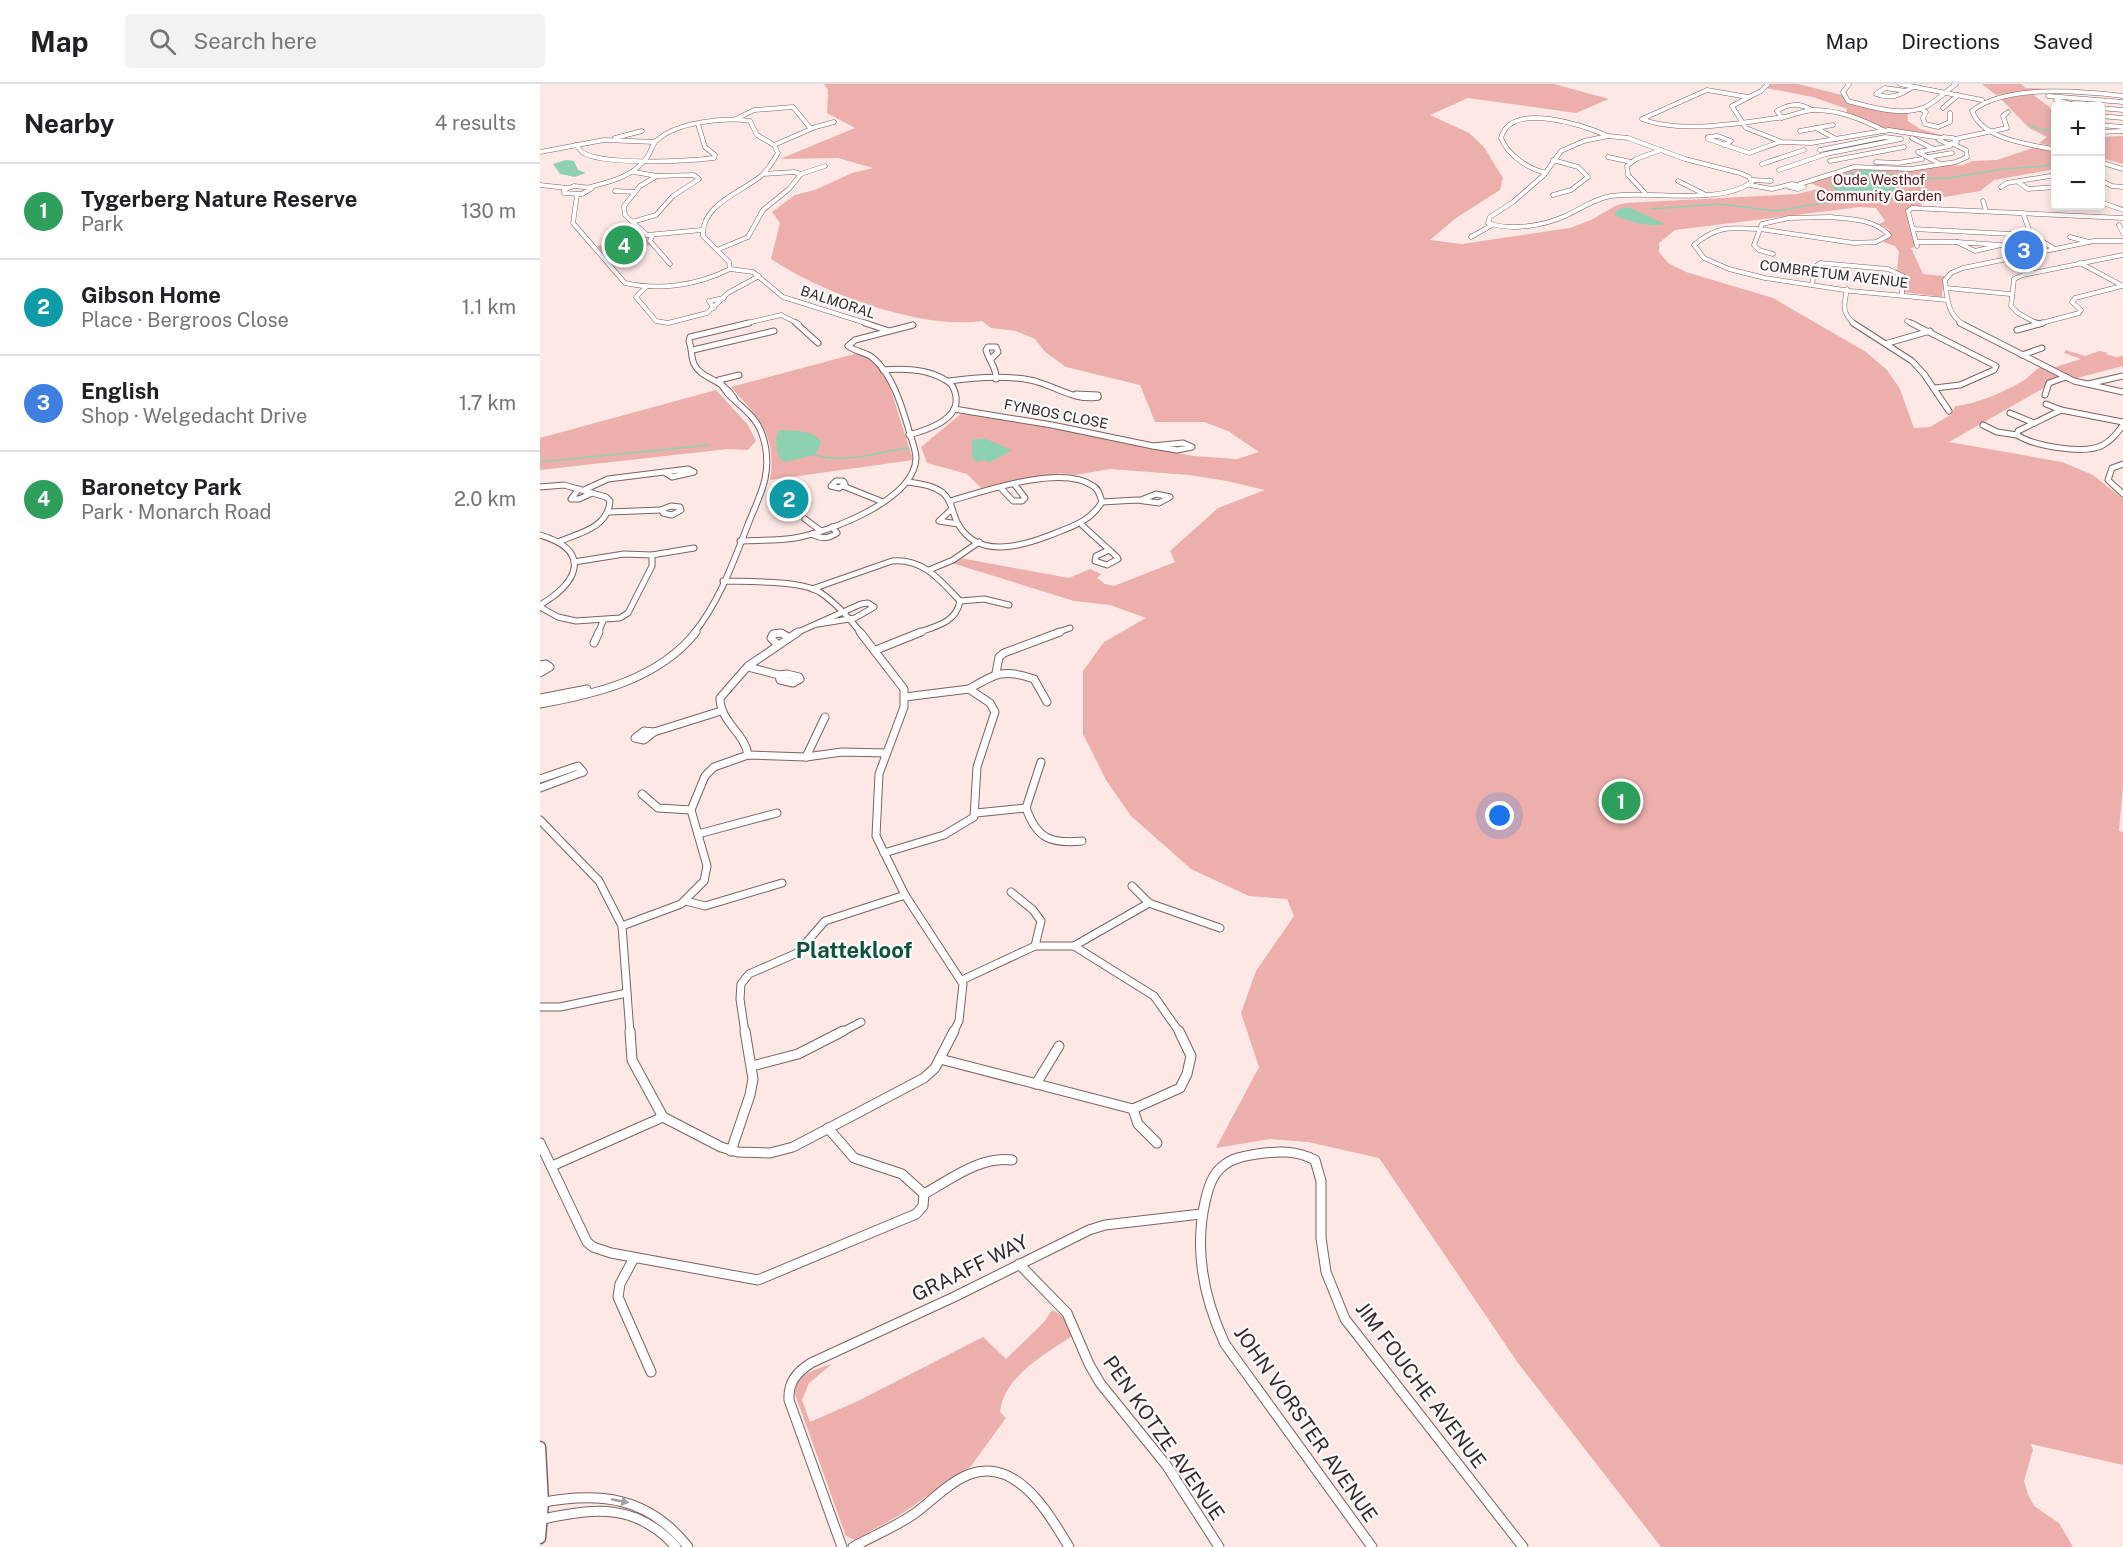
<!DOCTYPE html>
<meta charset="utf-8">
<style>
:root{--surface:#fff;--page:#f2f2f2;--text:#202124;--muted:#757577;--line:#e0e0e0;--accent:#2b634a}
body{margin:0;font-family:"Public Sans",sans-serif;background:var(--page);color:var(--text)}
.controls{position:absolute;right:18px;top:18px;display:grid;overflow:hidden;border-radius:6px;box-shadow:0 3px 9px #0003}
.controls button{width:54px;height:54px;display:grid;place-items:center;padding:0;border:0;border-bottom:2px solid var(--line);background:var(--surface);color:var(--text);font:30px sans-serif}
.you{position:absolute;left:960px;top:732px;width:21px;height:21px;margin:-15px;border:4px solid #fff;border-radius:50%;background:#1a73e8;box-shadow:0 0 0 9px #1a73e833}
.badge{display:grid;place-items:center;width:39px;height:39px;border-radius:50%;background:var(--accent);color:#fff;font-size:20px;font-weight:700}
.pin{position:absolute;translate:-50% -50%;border:3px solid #fff;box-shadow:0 2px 6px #0006}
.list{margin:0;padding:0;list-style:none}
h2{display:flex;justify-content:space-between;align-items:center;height:78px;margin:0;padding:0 24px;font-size:26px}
h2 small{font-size:20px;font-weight:400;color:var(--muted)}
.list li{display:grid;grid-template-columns:39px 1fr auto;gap:18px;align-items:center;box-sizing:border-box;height:96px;padding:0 24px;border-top:2px solid var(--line)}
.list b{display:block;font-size:22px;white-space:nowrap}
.list p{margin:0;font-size:20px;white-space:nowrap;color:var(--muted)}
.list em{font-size:20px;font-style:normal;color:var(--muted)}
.icon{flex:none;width:33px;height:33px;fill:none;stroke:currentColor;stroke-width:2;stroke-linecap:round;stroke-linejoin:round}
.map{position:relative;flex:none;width:1583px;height:1463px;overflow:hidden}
header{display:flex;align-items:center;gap:36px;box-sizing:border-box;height:84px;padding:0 30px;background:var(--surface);border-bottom:2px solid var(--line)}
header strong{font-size:28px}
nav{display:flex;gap:33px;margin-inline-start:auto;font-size:21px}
.search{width:420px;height:54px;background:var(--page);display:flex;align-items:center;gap:15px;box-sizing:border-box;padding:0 21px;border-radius:6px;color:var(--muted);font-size:22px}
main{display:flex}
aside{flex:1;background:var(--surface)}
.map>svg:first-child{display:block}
.green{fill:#ecafac}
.water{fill:#8ed1b0}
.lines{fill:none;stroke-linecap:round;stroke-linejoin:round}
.stream{stroke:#8ed1b0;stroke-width:1.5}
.canal{stroke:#8ed1b0;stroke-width:4}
.minor-far3-casing{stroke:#7e615f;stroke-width:5}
.minor-far2-casing{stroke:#7e615f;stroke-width:7}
.minor-far1-casing{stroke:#7e615f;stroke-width:9}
.minor-casing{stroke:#7e615f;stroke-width:11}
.major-casing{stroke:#7e615f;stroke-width:13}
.minor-far3{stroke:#fff;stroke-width:4}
.minor-far2{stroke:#fff;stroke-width:5}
.minor-far1{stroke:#fff;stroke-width:7}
.minor{stroke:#fff;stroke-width:9}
.major{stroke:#fff;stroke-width:10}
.oneway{fill:#a59f9f}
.labels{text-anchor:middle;stroke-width:4.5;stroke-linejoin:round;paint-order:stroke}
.far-park-label{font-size:14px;fill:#5c0b13;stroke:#fbfbfb}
.far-street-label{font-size:14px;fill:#372a29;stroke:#fbfbfb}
.near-street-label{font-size:20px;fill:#372a29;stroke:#fbfbfb}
.district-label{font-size:22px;font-weight:bold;fill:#0e543a;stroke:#fbfbfb}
</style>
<header>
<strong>Map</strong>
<div class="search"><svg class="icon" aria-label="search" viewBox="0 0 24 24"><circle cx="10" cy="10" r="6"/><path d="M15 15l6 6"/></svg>Search here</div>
<nav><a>Map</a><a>Directions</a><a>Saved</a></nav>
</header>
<main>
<aside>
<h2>Nearby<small>4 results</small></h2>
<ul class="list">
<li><span class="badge" style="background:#2e9e5b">1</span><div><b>Tygerberg Nature Reserve</b><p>Park</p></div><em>130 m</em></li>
<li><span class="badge" style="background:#0f9aa8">2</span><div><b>Gibson Home</b><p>Place · Bergroos Close</p></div><em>1.1 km</em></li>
<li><span class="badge" style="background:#3f7fe0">3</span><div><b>English</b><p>Shop · Welgedacht Drive</p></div><em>1.7 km</em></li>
<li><span class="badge" style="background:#2e9e5b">4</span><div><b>Baronetcy Park</b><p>Park · Monarch Road</p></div><em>2.0 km</em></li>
</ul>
</aside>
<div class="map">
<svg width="1583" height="1463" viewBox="0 0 1583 1463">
<rect width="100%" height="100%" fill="#fde8e6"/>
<g class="green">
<path d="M284 0H1014L1069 15 1036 29 928 14 890 31 929 49 944 63 963 94 960 106 916 134 890 156 922 160 1030 144 1051 136 1077 121 1085 119 1257 110 1282 104 1268 98 1317 83 1364 86 1410 79C1419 85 1427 79 1433 77L1457 76 1496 63 1515 67V85L1454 96 1440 107 1381 117 1382 123 1366 125 1375 163 1371 164 1383 190 1404 192 1402 213 1364 208 1365 192 1357 186 1359 168 1355 162 1343 158 1351 151 1348 145 1339 140 1345 137 1336 124 1320 123 1135 146 1119 159V168L1128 179 1146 188 1233 214 1326 268 1347 286 1360 305 1374 344 1390 343 1412 330 1415 322C1432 322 1472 305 1487 294 1493 290 1495 285 1502 283L1523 293 1409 358 1522 378 1553 391 1583 415V701L1579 747 1583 748V1381L1491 1360 1493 1366 1484 1397 1488 1410 1494 1422 1519 1439 1533 1463H1121L978 1279 839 1074 768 1058 730 1055 676 1064 719 983 701 929 716 887 754 832 747 815 709 812 651 785 591 732 566 696 543 650V587L564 558 606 534 570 521 534 517 412 479 420 474 529 494 550 485 561 490 557 494 565 500 574 502 635 478 630 467 678 424 725 406 687 397 649 391 570 385 536 391 520 389 443 406 427 390 387 379 381 363 421 330 460 334 653 372 697 375 719 368 688 347 664 338H615L600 301 526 283 505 268 495 255 476 247 451 244 442 237C380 246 283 209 231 175L240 139 232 128 255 111 275 106 312 89 333 84 298 74 240 75 315 44 287 29 288 6Z"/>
<polygon points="1230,0 1258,0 1302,11 1308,18 1333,24 1367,26 1368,37 1380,45 1401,51 1401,53 1345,45 1319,33 1306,30 1307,25 1273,13 1226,4"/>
<polygon points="1442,0 1481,0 1486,4 1548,6 1494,6 1456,11"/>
<polygon points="1492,10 1515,27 1515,63 1499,59 1507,53 1489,44 1461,15"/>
<polygon points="1583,52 1583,80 1561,74 1561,53"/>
<polygon points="103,152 108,153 107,157 111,161 65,171 57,162"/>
<polygon points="1526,266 1545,272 1559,267 1568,269 1566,270 1576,273 1583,272 1583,282 1533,295 1512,284 1541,275 1524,269"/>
<path d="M322 268 336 279 349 300 373 376 230 396C237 351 219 334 191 303Z"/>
<polygon points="176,306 208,341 216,357 208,366 188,365 0,386 0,354"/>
<path d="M512 1226 523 1232 532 1252C504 1271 464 1292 460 1328L466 1334 431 1382 358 1432 315 1456 306 1452 255 1310C256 1289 275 1286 292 1280L269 1299 262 1316 270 1338 316 1318 443 1253 466 1275 504 1238Z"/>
</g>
<g class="water">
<polygon points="26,76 34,77 38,86 46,89 35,93 20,90 13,80"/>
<path d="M1324 86 1327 89 1373 114C1350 116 1307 122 1291 101L1312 88 1318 91 1319 87Z"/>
<path d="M1088 123 1121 138 1124 140C1113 144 1085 137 1074 131L1079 125Z"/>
<path d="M239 346C252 347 277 345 281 359L275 371 244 378C236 372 234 355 239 346Z"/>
<polygon points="436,355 446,355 472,366 449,379 444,376 437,378 432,374 432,356"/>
</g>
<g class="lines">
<g class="stream">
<polyline points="1489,40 1498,45 1516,47"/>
<polyline points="1365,102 1364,95 1408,94 1464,85 1504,82 1516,78"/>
<polyline points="1111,125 1179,120 1236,127 1315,113"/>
<path d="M275 371C307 380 336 368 368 364"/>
<polyline points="0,378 169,361"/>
</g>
<polyline class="canal" points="1326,87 1364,95"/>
<g class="minor-far3-casing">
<g id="minor-far3">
<polyline points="1228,0 1221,7 1192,22 1206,44 1242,58 1271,59 1349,46 1401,54"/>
<path d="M1309 0 1303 8 1308 17C1330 23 1363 33 1385 23 1396 18 1406 7 1416 0"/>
<polyline points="1360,0 1442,16"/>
<path d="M1366 7 1345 4 1336 10C1351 16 1360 11 1373 3"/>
<polyline points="1508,12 1583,18"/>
<path d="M1208 13 1167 6 1102 35C1140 50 1204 39 1244 33 1254 31 1264 26 1275 26 1300 26 1323 36 1345 47"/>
<polyline points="1516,16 1539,22"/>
<polyline points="1514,22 1531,22"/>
<polyline points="1403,24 1418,11"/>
<polyline points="1560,24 1583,26"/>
<polyline points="1381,25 1386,28 1383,34 1385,40 1398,43 1410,38 1410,29"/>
<polyline points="1560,32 1583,34"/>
<path d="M1242 34 1237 27C1250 19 1259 19 1272 26"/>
<polyline points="196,35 214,26 253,23 271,45 234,61"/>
<polyline points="1560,41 1583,43"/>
<polyline points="272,44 294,38"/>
<polyline points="1276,44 1296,55"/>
<polyline points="1260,47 1293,41"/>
<polyline points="1560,48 1583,47"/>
<path d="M1068 52 1088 54 1145 75 1200 89 1209 93 1212 98C1178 122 1112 106 1071 112 1053 115 1041 125 1025 132 1003 142 971 147 948 139L950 133 973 118 1004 91 1021 67 1044 57Z"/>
<polyline points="1168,53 1178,52 1191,57 1184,61"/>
<polygon points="1403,53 1413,54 1417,58 1408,60 1399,56"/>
<polyline points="75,54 102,47"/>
<polyline points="1372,54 1394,65"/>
<polyline points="1168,55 1209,69 1240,58"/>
<polyline points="1415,55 1467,44 1463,32 1468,28"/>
<path d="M36 61C38 63 40 66 42 68 62 82 149 77 174 74L175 71 165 63 158 40"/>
<path d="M1516 66C1489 60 1443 56 1432 27 1466 0 1540 7 1583 12"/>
<polyline points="0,68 64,56 115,58"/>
<polyline points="1068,73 1091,78"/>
<polyline points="1388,73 1412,69"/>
<polyline points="1013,76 1038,83 1048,93 1031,106 1013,111"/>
<polyline points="1290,77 1364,63"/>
<polyline points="1336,78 1358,79 1382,75"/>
<polyline points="1560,78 1583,85"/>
<polyline points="1222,80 1264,66"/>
<polyline points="1400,80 1378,68 1410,62"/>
<polyline points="1239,86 1286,70 1361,55 1345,53 1280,66"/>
<path d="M1006 89C988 85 968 71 961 54 971 16 1045 42 1068 52"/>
<polyline points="261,90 285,82"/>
<polyline points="117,92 100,102 84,122 85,131 107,151 162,146"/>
<polyline points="1212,96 1231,97"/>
<polyline points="1560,96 1572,102 1583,103"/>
<polyline points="1138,97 1164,110"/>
<polyline points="1478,98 1488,105 1516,103"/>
<polyline points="1260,100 1314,83 1371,85 1416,78 1427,73 1426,66 1413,60"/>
<polyline points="0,101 27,104"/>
<polyline points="1210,101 1232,105 1252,100 1264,103 1258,105 1249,103"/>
<polygon points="34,102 52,104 42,110 24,109 24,106"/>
<polyline points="1461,103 1467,99 1516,91"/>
<polyline points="75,107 95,108"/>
<polyline points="1105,109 1088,91 1087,82 1096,75 1121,66"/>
<path d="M37 111 33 139 85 199C120 207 158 201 190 185L189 178 163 152C161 121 200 109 221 92 228 86 233 77 238 69L234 61 217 51 210 37C184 33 136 38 116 57 111 62 110 72 104 77 91 93 69 98 50 103"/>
<polyline points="1443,117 1446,127"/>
<polyline points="1566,120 1583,126"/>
<polyline points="1483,129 1491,151 1515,165"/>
<path d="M1290 133C1311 135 1334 135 1349 151L1336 158 1314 159 1220 145 1222 140 1249 134Z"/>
<polyline points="92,138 116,131 133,112 159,95 154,91 117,92 94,88"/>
<polyline points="1579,141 1583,149"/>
<polyline points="1220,145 1214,161 1219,166 1233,170"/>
<path d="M1220 145C1190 144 1178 141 1154 161L1164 174 1189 185 1225 194 1311 207 1407 216"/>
<polyline points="1373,145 1491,151"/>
<polyline points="112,152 110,157 130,180"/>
<polyline points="931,153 952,141"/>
<polyline points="1530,153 1549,158"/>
<polyline points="1376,158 1417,158"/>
<polygon points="1417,158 1461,161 1435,167"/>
<polyline points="1377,162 1368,127 1372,124 1583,134"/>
<polyline points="177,166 208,153 223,126 249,105 261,90 254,88 223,90"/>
<polyline points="1540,179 1583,202"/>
<polyline points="190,185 213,188 243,213 329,240"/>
<polyline points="1272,201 1275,183 1280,179 1348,185 1363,192 1362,211"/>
<polyline points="106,203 96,213 116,237 128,239 167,229 188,209 219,192"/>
<polyline points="1406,204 1470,210"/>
<path d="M1307 205C1304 221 1301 229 1315 240"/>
<polyline points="174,224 169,217 184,214"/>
<polyline points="1367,237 1373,240"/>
<polyline points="203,240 241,231 259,240"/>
<path d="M1423 240C1407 230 1407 213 1405 196L1411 189 1423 184 1554 157H1583"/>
<polyline points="1498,240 1478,229 1471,222 1474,195 1483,191 1583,171"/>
<polyline points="1498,240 1539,229 1541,226 1532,218 1535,214 1582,202"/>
</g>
</g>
<g class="minor-far2-casing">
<g id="minor-far2">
<polyline points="256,239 278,259"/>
<polyline points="325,239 349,247"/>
<polyline points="1313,239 1372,277 1384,290 1409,327"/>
<polyline points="1371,239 1456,282 1454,286 1420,301 1395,304"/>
<polyline points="1420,239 1534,297 1583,308"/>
<polyline points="1496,239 1498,240"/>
<polyline points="1477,246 1503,239"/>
<polyline points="1348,259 1390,247"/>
<polyline points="153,266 234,247"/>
<polyline points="1482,271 1502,264"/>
<path d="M450 276 458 268 456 263H448L446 266C449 277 457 284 456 295"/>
<path d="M343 286C364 284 389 285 407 297 413 300 415 306 416 313 419 336 387 346 369 351"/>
<polyline points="179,296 199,291"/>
<path d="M409 297C436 293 463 291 490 296 512 300 535 318 558 313"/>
<polyline points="1548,300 1583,292"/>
<polyline points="536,310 558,311 558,313"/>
<polyline points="1505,311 1509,299 1526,293"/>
<path d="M194 314C182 294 162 296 154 280 151 273 152 265 149 257L150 253 209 239"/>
<polyline points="1506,320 1521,326 1583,338"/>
<polyline points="414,325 512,341 613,362"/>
<path d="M1521 326 1478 347 1477 351C1494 362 1545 371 1563 361 1572 356 1577 349 1583 341"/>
<polyline points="1470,329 1494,339"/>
<polyline points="1443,341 1457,348 1477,351"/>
<polygon points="643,359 652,363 637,366 613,362"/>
<polyline points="1583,380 1572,384 1568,396 1583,410"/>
<polygon points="296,397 303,397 305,400 299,404 291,402"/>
<path d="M368 398C380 400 393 401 403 409 412 417 412 428 417 438 436 475 479 463 508 452 530 443 549 439 562 418 560 412 559 405 553 402 522 380 444 407 410 417"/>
<polyline points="303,402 343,418"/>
<path d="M0 403 24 401 66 413 70 417C68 443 41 449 20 457"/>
<polyline points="461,404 473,417 482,417 485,414 475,401"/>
<polyline points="39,405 31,415 39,415 52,409"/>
<polyline points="44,406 68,395 148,385 154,388 132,393 124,388"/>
<polyline points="562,418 597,416 619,419 630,413 616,410 601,416"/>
<polygon points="131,422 140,423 141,426 132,431 123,429 123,425"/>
<polyline points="412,425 399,437 418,440"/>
<polyline points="69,428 122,426"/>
<polyline points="265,435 281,447"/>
<polyline points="542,441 577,473 578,475 567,481 555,477 556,472 569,466"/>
<path d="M272 450C281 455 288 455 297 449L292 443"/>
<path d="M0 451C53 467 38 499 0 521"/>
<path d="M200 457C218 456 237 457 255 454 289 448 375 416 376 374 376 365 370 352 368 343 361 320 352 290 333 274 326 268 316 268 308 262L315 256 373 241"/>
<polyline points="34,478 84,470 112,471 154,464"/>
<polyline points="389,486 413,476 439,458"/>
<path d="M183 497C207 498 262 496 281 509 296 519 310 535 321 549"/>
<path d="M272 505 352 477C383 474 400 496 420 517"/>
<polyline points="420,517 444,515 469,521"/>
<polyline points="0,523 18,533 36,537 80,534 88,529 112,482 112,471"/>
<polyline points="58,549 63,537"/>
<path d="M154 549C179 518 193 479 207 443 213 427 221 412 225 395 228 380 227 364 222 350 213 324 187 317 180 297"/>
<polyline points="237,549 242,549"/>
<polyline points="256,549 321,520 328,519 334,523 315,534 278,540"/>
<path d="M377 549C396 542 416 539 420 517"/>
<polyline points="516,549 530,544"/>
</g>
</g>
<g class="minor-far1-casing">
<g id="minor-far1">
<polyline points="320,548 364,605 364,623 339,690 336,752 365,811 423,900 419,937 413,949"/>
<polyline points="54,559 59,548"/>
<polyline points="236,559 231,554 233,550 241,549 248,553"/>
<polyline points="336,566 381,548"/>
<polyline points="0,581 6,580 10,583 0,589"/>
<polyline points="208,583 239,591"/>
<polyline points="456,589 459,573 464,569 520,548"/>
<polygon points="247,590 259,593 260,595 253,599 240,596 239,591"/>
<path d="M429 605C455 590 463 584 494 595L507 618"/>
<polyline points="0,614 47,605"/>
<path d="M0 620C56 610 119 595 156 548"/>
<polygon points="104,647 114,648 104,656 95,654"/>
<polyline points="114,648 181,627"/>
<path d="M208 671C205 649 180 638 180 614L208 582 258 548"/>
<polyline points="266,673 285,633"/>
<polyline points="0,695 38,682 43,688"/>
<polyline points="0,704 43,688"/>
<polyline points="102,710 118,724 151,726"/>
<path d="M486 724C497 755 511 760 542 757"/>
<polyline points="486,724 501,678"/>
<polyline points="436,729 486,724"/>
<polyline points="0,736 59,797 82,842 90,949"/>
<polyline points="158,750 237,729"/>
<polyline points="344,769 404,751 434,733 437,683 455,628 450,619 429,605 365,613"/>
<polyline points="592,802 609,819 680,844"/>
<polyline points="471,808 493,826 501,837 495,862"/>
<polyline points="146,817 165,822 242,799"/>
<polyline points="82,842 141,820 164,797 167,782 151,726 165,692 174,683 208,671 266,673 302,668 346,669"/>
<polyline points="534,862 609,819"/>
<polyline points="422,896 495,862 534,862 614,912 640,949"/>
<polyline points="0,923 20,923 87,909"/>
<polyline points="205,949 200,915 201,900 209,890 257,869 285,837 365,811"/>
<polyline points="300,949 321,938"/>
</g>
</g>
<g class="minor-casing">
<g id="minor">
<polyline points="90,947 92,976 123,1033 181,1063 198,1068 230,1069 253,1063 384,994 395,984 414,947"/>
<polyline points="400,975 593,1025 640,1004 647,990 651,972 639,947"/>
<polyline points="212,982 258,970 303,947"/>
<polyline points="496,1000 519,962"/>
<polyline points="593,1025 598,1040 617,1059"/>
<polyline points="0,1059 47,1158 53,1163 71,1169 218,1196 376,1130 383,1122 384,1110 362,1090 314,1074 288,1044"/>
<polyline points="191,1067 210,1011 213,995 205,947"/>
<polyline points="12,1082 123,1033"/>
<path d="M384 1110C411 1095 440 1072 472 1076"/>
<polyline points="94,1174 80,1200 78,1213 111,1288"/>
<polyline points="479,1180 527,1229 549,1280 560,1299 627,1382 679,1463"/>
<path d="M0 1419C60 1407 109 1413 148 1463"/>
<path d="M0 1436C53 1423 97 1419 136 1463"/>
<path d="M302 1463 249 1316C248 1298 257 1288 271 1279L414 1213 549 1146 565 1141 661 1130"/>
<path d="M313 1463C333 1452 355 1443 374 1430 392 1417 409 1398 430 1390 477 1373 509 1430 529 1463"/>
<path d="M832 1463 685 1260C664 1215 654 1167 665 1118 668 1105 672 1090 683 1082 692 1074 705 1072 717 1070 738 1067 756 1066 775 1076L781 1097V1154L786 1188 805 1235 983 1463"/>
</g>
</g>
<g class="major-casing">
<polyline id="major" points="0,1363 3,1418 0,1454"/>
</g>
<use href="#minor-far3" class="minor-far3"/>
<use href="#minor-far2" class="minor-far2"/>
<use href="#minor-far1" class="minor-far1"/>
<use href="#minor" class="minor"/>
<use href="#major" class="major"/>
</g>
<defs><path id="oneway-solid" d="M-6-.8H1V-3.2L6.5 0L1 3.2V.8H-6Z" transform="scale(1.5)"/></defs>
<use class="oneway" href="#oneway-solid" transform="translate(80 1417) rotate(11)"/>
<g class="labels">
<g class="far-park-label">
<text x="1339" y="101">Oude Westhof<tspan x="1339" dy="16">Community Garden</tspan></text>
</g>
<g class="far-street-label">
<text transform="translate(1294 190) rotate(7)" y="5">COMBRETUM AVENUE</text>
<text transform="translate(298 218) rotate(18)" y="5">BALMORAL</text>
<text transform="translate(516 330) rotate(11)" y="5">FYNBOS CLOSE</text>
</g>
<g class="near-street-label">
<text transform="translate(430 1184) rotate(-26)" y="7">GRAAFF WAY</text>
<text transform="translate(881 1301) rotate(53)" y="7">JIM FOUCHE AVENUE</text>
<text transform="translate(766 1340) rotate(55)" y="7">JOHN VORSTER AVENUE</text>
<text transform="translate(624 1354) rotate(55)" y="7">PEN KOTZE AVENUE</text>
</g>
<g class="district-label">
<text x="314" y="874">Plattekloof</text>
</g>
</g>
</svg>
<div class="controls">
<button>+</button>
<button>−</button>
</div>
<div class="you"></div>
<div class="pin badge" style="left:1081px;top:717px;background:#2e9e5b">1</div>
<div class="pin badge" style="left:249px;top:415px;background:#0f9aa8">2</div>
<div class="pin badge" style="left:1484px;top:166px;background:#3f7fe0">3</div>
<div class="pin badge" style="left:84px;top:161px;background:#2e9e5b">4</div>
</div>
</main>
